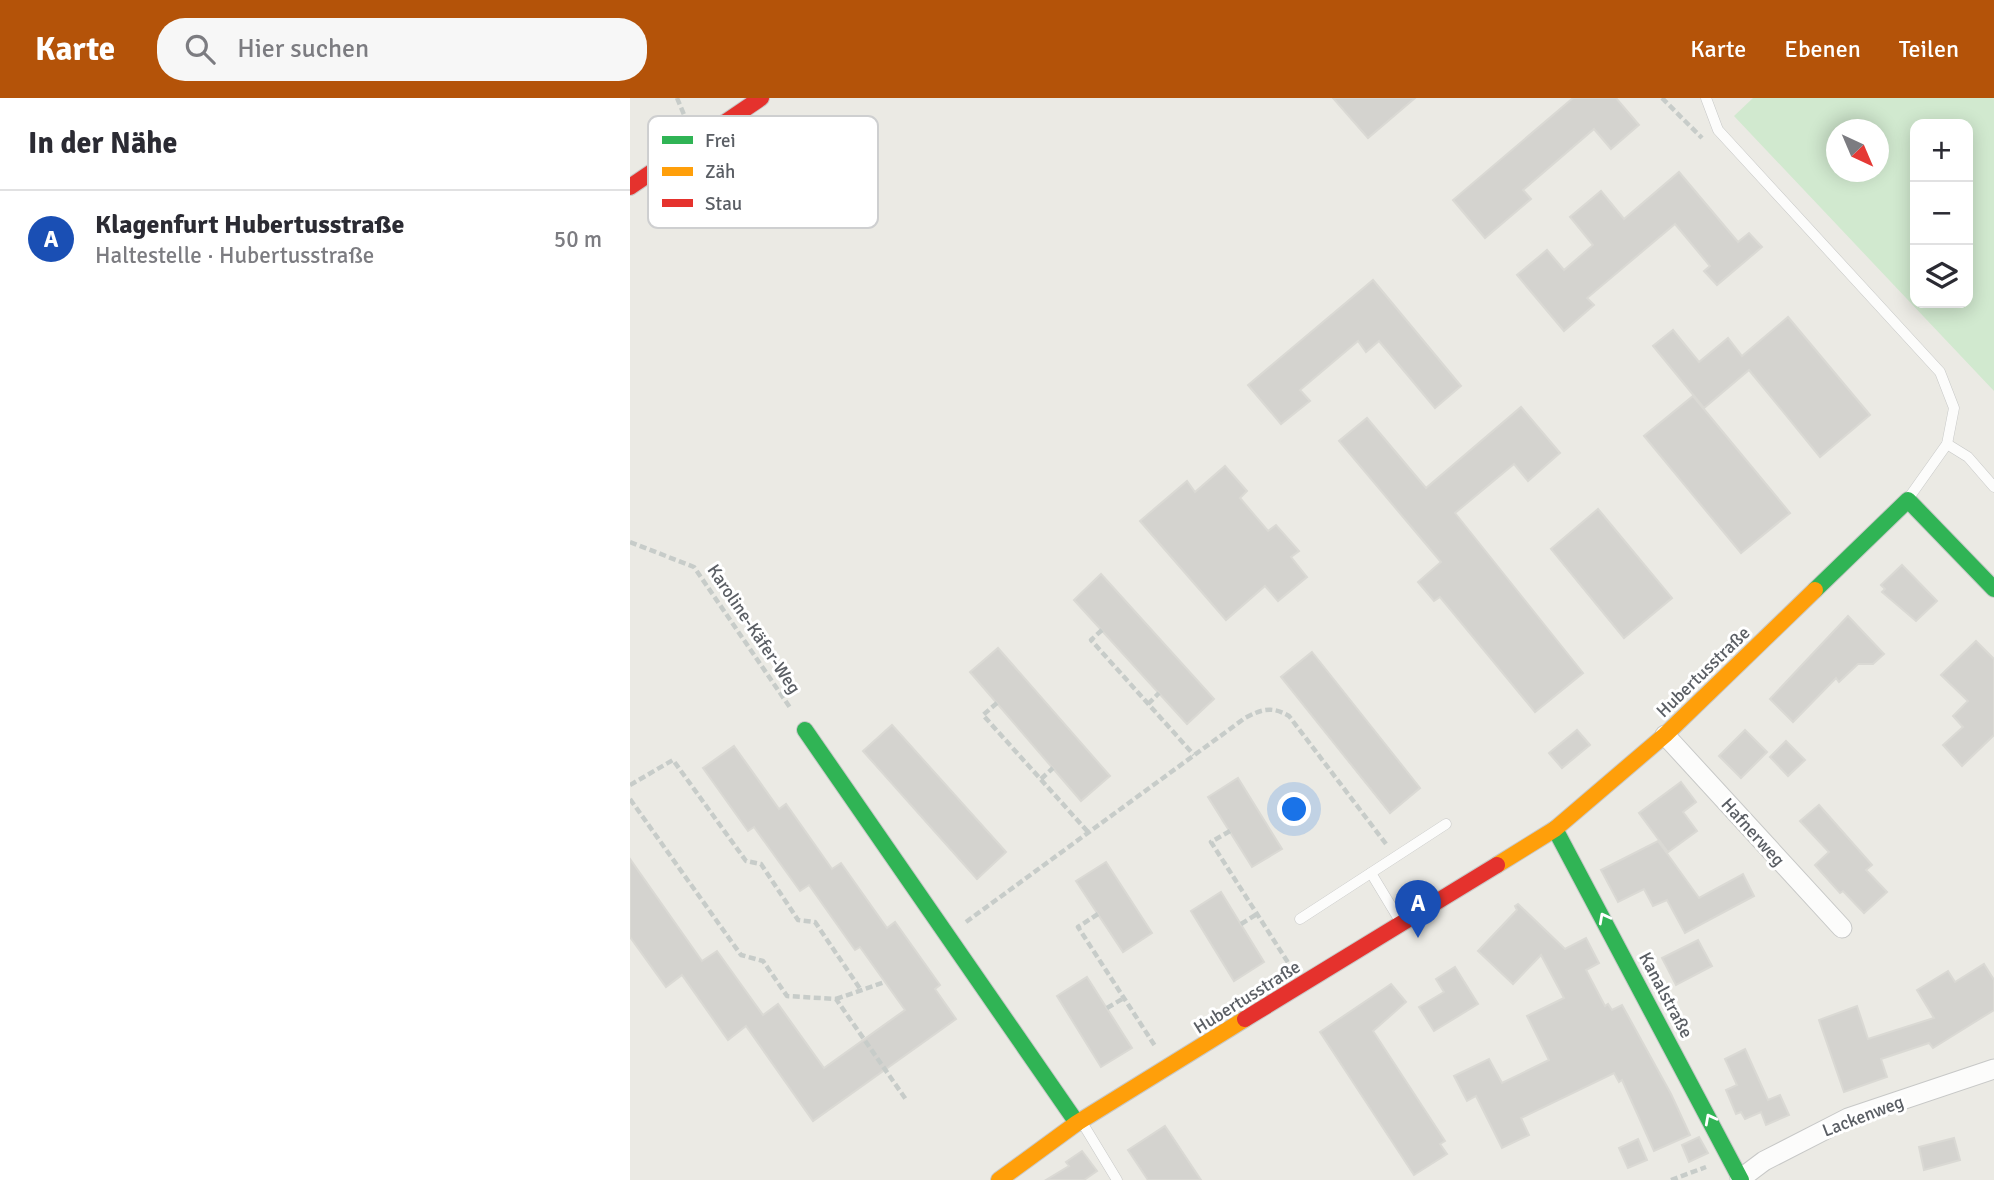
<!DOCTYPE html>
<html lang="de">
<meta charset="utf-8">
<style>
:root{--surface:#fff;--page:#f7f7f7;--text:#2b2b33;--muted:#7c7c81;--line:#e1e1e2;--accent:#b45309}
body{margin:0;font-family:Signika,sans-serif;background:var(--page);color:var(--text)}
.controls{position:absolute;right:21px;top:21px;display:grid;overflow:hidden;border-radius:14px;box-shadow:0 4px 18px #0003}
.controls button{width:63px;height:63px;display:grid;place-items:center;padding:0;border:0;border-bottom:2px solid var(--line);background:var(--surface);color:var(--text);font:35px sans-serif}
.compass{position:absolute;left:1196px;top:21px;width:63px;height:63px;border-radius:50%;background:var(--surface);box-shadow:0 4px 18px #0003;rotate:136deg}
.you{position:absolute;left:665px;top:712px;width:24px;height:24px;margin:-18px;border:5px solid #fff;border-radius:50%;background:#1a73e8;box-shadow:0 0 0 10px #1a73e833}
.badge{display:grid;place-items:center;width:46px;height:46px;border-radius:50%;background:var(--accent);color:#fff;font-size:23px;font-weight:700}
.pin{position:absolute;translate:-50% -58px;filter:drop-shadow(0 2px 4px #0008)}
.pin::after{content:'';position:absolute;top:37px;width:24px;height:21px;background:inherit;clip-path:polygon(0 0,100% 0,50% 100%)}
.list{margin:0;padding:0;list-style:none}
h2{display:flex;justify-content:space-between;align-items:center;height:91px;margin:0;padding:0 28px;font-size:30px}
h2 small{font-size:23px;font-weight:400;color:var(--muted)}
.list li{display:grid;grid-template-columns:46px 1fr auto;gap:21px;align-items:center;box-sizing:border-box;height:98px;padding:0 28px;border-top:2px solid var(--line)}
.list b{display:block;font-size:26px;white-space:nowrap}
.list p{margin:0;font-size:23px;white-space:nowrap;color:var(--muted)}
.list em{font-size:23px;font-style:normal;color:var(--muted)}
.icon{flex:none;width:38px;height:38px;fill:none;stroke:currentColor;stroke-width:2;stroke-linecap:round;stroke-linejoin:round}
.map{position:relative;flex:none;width:1364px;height:1082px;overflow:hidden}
header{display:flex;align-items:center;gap:42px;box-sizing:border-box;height:98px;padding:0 35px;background:var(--accent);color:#fff}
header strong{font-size:33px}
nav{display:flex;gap:38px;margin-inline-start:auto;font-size:24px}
.search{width:490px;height:63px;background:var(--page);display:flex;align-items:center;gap:18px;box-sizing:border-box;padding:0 24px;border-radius:28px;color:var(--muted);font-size:26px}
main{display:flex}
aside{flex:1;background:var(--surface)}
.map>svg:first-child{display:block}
.green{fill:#d1e9cf;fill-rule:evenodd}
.building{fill:#d4d3cf;stroke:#dad9d4;stroke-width:2}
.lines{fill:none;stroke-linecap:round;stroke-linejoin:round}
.lane-casing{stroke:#c7c8c7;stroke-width:11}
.street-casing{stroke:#c7c8c7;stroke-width:21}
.fast-casing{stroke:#c8c9c8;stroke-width:18}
.slow-casing{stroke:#c8c9c8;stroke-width:18}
.jam-casing{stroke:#c8c9c8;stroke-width:18}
.path{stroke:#c7ccc9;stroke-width:4.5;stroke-dasharray:7 3.5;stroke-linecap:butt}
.lane{stroke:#fcfcfb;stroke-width:10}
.street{stroke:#fcfcfb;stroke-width:19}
.fast{stroke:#30b455;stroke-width:16}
.slow{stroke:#ff9f0a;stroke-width:16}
.jam{stroke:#e5322d;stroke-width:16}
.oneway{stroke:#fff}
.labels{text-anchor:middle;stroke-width:6;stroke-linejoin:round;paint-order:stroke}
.street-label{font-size:18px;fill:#5a5e64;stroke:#fff}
.key{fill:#fff;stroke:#cecfd0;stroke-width:2}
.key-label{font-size:19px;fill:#5a5e64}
</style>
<header>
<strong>Karte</strong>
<div class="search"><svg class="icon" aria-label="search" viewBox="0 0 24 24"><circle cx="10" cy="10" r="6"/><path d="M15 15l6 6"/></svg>Hier suchen</div>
<nav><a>Karte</a><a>Ebenen</a><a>Teilen</a></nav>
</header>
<main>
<aside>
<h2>In der Nähe<small></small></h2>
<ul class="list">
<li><span class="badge" style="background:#1a4fb4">A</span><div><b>Klagenfurt Hubertusstraße</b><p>Haltestelle · Hubertusstraße</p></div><em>50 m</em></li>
</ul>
</aside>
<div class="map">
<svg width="1364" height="1082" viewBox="0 0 1364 1082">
<rect width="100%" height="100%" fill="#ebeae4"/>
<path class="green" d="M1123 0H1364V293L1104 18ZM1285 26H1338V205H1285ZM1206 32H1248V74H1206Z"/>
<g class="building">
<polygon points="703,0 785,0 738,40"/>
<polygon points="943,0 986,0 1009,27 981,51 964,31 893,92 901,101 855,140 823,102"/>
<polygon points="1049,74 1108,144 1119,135 1132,149 1087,187 1074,173 1080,168 1045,126 957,200 964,207 934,233 887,177 917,152 934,172 963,147 940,119 971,93 994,121"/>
<polygon points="743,182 831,288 805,310 749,243 736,254 728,243 670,292 680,303 651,326 618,287"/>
<polygon points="1158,219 1240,317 1190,359 1119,272 1074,310 1023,248 1043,232 1069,264 1098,240 1112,258"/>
<polygon points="1063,298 1160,415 1111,455 1014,338"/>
<polygon points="891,309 930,355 898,383 884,366 825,415 953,575 905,614 810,499 804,503 788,484 811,464 709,343 737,320 796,390"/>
<polygon points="595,368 617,393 610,400 638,433 646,427 669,453 661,459 677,479 648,503 635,488 596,522 510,423 557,383 565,394"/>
<polygon points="968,411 1042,500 994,540 921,451"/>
<polygon points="1272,467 1307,503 1286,523 1252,494 1255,491 1251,487"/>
<polygon points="471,476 584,601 557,626 444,502"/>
<polygon points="1218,518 1254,556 1243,566 1228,566 1209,584 1206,580 1163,624 1140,601"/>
<polygon points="1346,543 1364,561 1364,637 1332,668 1313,647 1333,629 1323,618 1338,603 1311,577"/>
<polygon points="368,550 480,678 451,703 340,574"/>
<polygon points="682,554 790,690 760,715 651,579"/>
<polygon points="262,627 376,754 347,781 233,653"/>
<polygon points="947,632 960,647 932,670 919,655"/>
<polygon points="1115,632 1137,654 1111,680 1089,658"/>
<polygon points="1156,643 1175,662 1158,678 1140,659"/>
<polygon points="104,648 149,711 156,706 202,771 211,765 257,830 265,824 310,887 305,891 326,921 183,1023 116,928 98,942 52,877 36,889 0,839 0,761 72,863 87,853 133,917 148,906 194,970 275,912 230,849 225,852 179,787 170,793 124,729 118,733 73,670"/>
<polygon points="608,680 652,751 622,769 578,699"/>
<polygon points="1051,684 1066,704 1053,714 1067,733 1038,754 1009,715"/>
<polygon points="1189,707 1242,767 1236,772 1257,794 1234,815 1213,793 1210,795 1185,767 1199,754 1170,723"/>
<polygon points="1028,743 1069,800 1113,776 1124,798 1055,835 1037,802 1023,808 1014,791 988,804 971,772"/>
<polygon points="476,764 522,835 493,854 446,783"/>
<polygon points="591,794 634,864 604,883 561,813"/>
<polygon points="888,806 935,851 956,840 969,865 956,872 975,908 978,906 982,912 992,907 1041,996 1060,1037 1024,1053 992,982 989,984 984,975 891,1020 899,1037 872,1050 846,998 837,1003 824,978 859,961 872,985 919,962 897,918 934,900 911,857 883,886 848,853 887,812 885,808"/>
<polygon points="1068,842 1082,868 1046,887 1032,860"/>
<polygon points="1354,866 1364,882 1364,912 1303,950 1299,945 1251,961 1257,979 1214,994 1189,922 1227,908 1238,941 1304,920 1287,892 1318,873 1325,884"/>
<polygon points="825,869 848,906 804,933 789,909 814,894 806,881"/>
<polygon points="457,879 502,950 471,969 427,898"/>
<polygon points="761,886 776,904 743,933 815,1043 810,1046 817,1056 784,1077 690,934"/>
<polygon points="1115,951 1138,1002 1150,997 1159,1017 1136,1027 1131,1014 1115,1021 1111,1014 1106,1016 1096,992 1107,987 1095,961"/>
<polygon points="535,1028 571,1082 518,1082 498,1052"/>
<polygon points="1069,1039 1078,1055 1059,1064 1052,1047"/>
<polygon points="1324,1040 1330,1062 1294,1072 1289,1049"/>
<polygon points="1008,1041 1017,1062 998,1070 989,1050"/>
<polygon points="452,1053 467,1073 454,1082 416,1082 439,1068 436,1064"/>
</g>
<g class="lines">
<g class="lane-casing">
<g id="lane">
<polyline points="1076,0 1088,32 1310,274 1324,310 1317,346 1278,401"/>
<polyline points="1317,346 1338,359 1364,389"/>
<polyline points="741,775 770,823"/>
<polyline points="670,821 816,726"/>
<polyline points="453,1026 487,1082"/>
</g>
</g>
<g class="street-casing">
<g id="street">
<polyline points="1035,637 1212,830"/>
<polyline points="1110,1081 1134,1063 1218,1020 1364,971"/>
</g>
</g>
<g class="fast-casing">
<g id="fast">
<polyline points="1185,492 1278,402 1364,491"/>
<polyline points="175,632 447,1025"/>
<polyline points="925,731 1111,1082"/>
</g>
</g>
<g class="slow-casing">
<g id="slow">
<polyline points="867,767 925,731 1035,637 1185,492"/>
<polyline points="369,1082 447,1025 615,921"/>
</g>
</g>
<g class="jam-casing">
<g id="jam">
<polyline points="0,89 131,0"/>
<polyline points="615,921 867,767"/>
</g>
</g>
<g class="path">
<polyline points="47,0 55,19"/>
<polyline points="1032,0 1072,40"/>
<polyline points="0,444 64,469 161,611"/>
<polyline points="472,532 461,542 564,657"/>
<polyline points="367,605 353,617 458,734"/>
<polyline points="518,606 529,595"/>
<polyline points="411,681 423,670"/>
<polyline points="0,687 43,662 116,763 131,766 168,822 185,824 231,892"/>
<polyline points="0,701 111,857 133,863 157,898 206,901 277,1003"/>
<polyline points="600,733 581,744 659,866"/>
<polyline points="468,816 448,829 525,948"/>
<path d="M336 824 615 620C632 611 642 608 659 618L756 746"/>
<polyline points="611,826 627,816"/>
<polyline points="206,901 255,884"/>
<polyline points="477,910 494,900"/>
<polyline points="1041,1082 1076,1069"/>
</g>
<use href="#lane" class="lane"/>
<use href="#street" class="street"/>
<use href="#fast" class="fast"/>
<use href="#slow" class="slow"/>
<use href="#jam" class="jam"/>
</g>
<defs><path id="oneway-chevron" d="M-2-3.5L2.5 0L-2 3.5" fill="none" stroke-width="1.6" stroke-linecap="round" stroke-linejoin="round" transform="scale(1.75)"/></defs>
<g class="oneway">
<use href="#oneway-chevron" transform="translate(974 820) rotate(-118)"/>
<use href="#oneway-chevron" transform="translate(1080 1021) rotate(-118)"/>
</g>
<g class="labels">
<g class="street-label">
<text transform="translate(124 531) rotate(56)" y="6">Karoline-Käfer-Weg</text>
<text transform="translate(1073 574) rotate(-44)" y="6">Hubertusstraße</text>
<text transform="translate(1123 734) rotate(48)" y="6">Hafnerweg</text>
<text transform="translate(1036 897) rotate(62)" y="6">Kanalstraße</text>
<text transform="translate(617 899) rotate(-32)" y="6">Hubertusstraße</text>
<text transform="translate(1233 1018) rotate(-21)" y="6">Lackenweg</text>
</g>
</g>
<rect x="18" y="18" width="230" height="112" rx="10" class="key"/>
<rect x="32" y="38" width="31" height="8" fill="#30b455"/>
<rect x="32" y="69" width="31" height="9" fill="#ff9f0a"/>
<rect x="32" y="101" width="31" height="8" fill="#e5322d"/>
<g class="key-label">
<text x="75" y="49">Frei</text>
<text x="75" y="80">Zäh</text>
<text x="75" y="112">Stau</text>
</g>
</svg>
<div class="controls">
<button>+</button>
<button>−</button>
<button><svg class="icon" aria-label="layers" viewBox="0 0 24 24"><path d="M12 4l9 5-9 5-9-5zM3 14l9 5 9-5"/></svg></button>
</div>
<svg class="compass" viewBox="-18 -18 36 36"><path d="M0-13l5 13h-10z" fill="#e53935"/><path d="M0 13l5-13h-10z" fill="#7c7c81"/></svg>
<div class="you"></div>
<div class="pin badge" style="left:788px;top:840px;background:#1a4fb4">A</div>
</div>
</main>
